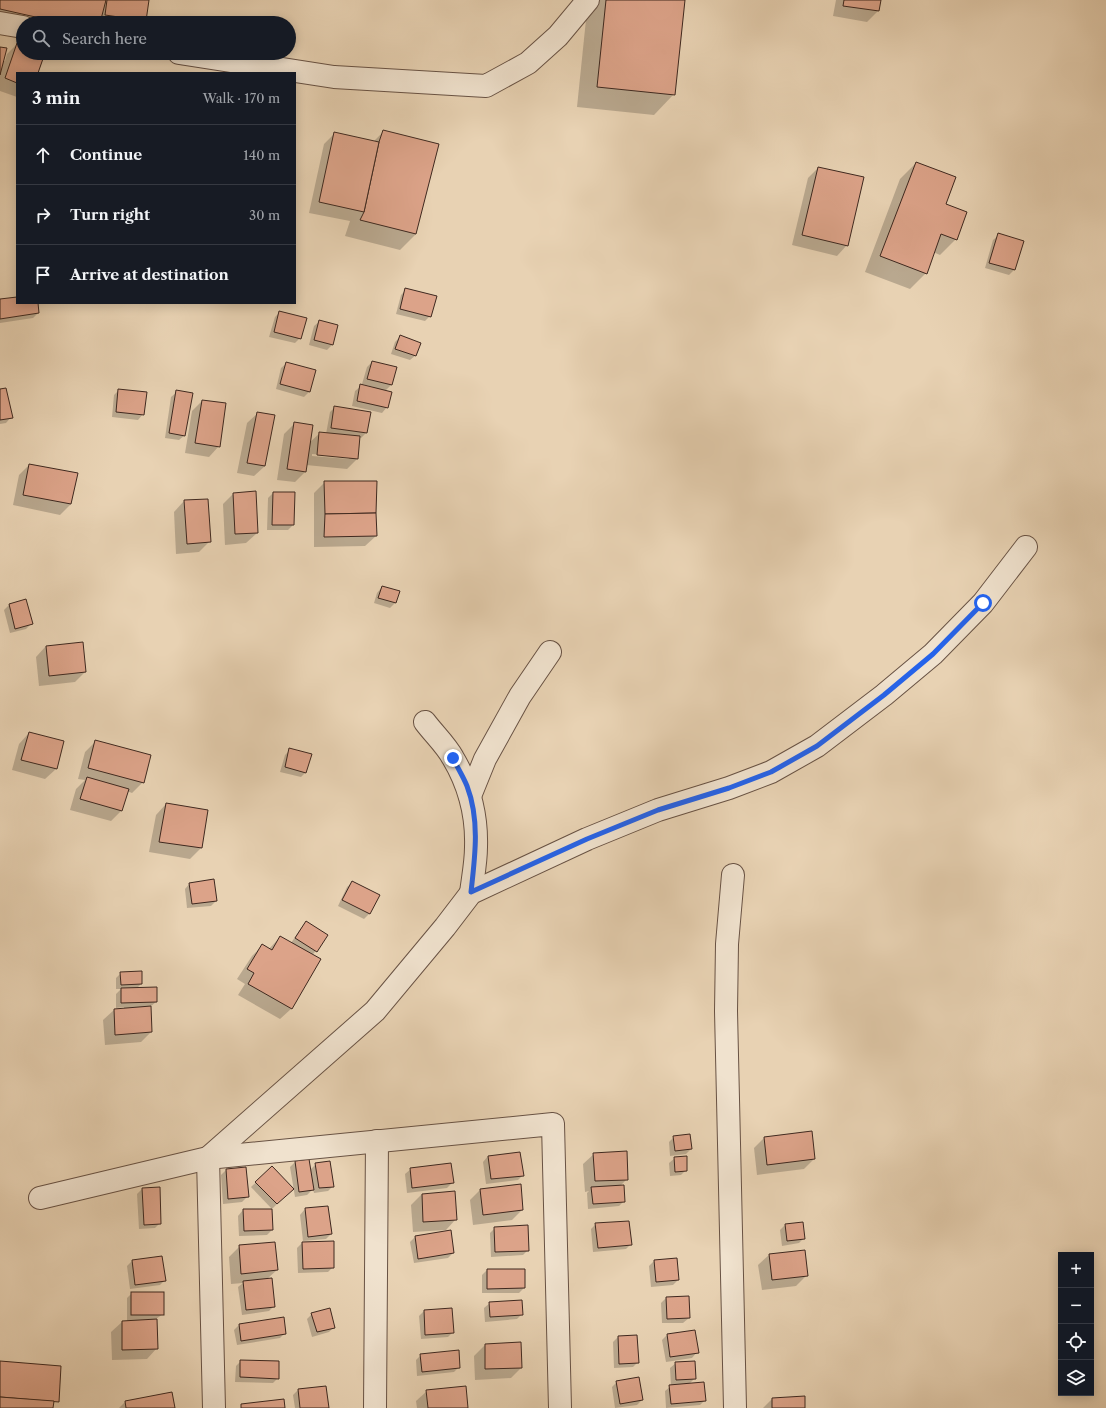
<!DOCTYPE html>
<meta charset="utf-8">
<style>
:root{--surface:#171b24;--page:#242831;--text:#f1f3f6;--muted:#9ea1a6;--line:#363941}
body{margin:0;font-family:"Libre Caslon Text",serif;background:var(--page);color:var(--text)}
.controls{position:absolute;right:12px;bottom:12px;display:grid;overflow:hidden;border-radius:0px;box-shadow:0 2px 10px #0003}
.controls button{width:36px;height:36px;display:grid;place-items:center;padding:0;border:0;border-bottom:1px solid var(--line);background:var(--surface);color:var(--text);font:20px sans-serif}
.stop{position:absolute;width:12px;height:12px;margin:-9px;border:3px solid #2563eb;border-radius:50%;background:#fff}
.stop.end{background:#2563eb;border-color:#fff;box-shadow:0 1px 4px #0008}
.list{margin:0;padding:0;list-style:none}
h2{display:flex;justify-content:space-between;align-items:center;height:52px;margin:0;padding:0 16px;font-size:17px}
h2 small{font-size:13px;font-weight:400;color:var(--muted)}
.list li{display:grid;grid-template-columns:26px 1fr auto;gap:12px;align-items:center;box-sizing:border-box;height:60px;padding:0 16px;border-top:1px solid var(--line)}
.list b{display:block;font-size:15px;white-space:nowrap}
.list em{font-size:13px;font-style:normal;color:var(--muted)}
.icon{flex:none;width:22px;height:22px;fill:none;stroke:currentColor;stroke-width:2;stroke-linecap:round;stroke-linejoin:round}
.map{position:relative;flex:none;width:1106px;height:1408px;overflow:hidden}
.search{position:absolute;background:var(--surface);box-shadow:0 2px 10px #0003;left:16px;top:16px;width:280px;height:44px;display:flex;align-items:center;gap:10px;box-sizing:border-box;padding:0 14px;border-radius:22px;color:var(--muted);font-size:15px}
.panel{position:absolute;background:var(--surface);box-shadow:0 2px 10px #0003;left:16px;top:72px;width:280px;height:232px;border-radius:0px}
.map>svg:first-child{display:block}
.shadow{fill:#0003;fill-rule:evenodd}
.building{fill:#dca389;stroke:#3e281f}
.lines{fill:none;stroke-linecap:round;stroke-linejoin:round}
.minor-casing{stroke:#685244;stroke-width:24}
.minor{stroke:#f0e2ce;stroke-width:22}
.route{stroke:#2563eb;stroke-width:5}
</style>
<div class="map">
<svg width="1106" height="1408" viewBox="0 0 1106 1408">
<rect width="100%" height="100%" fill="#e8d2b3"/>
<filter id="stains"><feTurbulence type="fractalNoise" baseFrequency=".005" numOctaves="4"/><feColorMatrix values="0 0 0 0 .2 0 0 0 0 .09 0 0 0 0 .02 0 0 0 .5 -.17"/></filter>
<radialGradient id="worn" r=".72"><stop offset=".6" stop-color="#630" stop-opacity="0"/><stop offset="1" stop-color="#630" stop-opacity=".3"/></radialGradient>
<g class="shadow">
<polygon points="0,0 148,0 145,20 142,23 23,23 0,28"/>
<polygon points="588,0 684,0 674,94 654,115 577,107"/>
<polygon points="836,0 880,0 878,11 867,22 833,16"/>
<polygon points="17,44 23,46 23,53 44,53 37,73 17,73 17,97 0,91 0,48 3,61 5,61 7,54"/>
<polygon points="384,131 416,234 400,250 345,236 350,221 309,213 324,144 335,133 373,142"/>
<polygon points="916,163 945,205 956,239 940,255 933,252 926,273 910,289 865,272 900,179"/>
<polygon points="818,168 847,245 837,256 792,245 808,178"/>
<polygon points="999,235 1014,270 1009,275 985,268 993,240"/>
<polygon points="406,290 430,316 425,321 396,314 401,295"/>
<polygon points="17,298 17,303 37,303 38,313 33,318 0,323 0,300"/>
<polygon points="280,312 300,338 295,343 269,337 275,317"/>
<polygon points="320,321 332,345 327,350 309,345 314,326"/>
<polygon points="400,337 416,355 410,360 391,354 395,342"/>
<polygon points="372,362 395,368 391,385 385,391 387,407 382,413 352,406 355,391 361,386 372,388 373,387 362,384 367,367"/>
<polygon points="287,363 309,392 304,397 276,389 281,368"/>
<polygon points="0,390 11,417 6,423 0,424"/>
<polygon points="119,390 143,414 138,420 112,417 114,395"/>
<polygon points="177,392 185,435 179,440 165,438 171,397"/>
<polygon points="202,401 219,446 209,457 185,453 192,411"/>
<path d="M335 407 366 433 361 438 359 437 357 459 347 469 306 465 305 472 295 482 277 480 284 434 295 423 309 443 320 433 326 434 330 412ZM312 454 349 457V459L312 456Z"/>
<polygon points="258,413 265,466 254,476 237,473 247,423"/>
<polygon points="29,465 77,474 71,504 60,515 13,505 19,475"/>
<polygon points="325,482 376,536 365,546 314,547 314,493"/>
<polygon points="273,493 293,525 288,530 267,530 268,498"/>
<polygon points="233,494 257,533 246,543 225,545 223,504"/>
<polygon points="184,501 210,541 199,552 176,554 174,512"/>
<polygon points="382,587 395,603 390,608 374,603 377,593"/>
<polygon points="25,600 31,624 26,629 10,633 4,610 9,605"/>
<polygon points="46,646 85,672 75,682 39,686 36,657"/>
<polygon points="29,733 63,742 56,769 45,779 12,770 19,744"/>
<polygon points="96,741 143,782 132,793 127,791 121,811 111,821 70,810 76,789 85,780 78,779 85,752"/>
<polygon points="290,750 306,772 301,777 280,772 285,755"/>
<polygon points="166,804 207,811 201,848 190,859 149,852 156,815"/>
<polygon points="353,882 378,895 369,914 364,919 338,906 347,887"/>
<polygon points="190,883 216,901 211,906 187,908 185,889"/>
<polygon points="306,922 316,951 312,955 320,960 291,1009 280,1019 238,995 245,984 237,979 252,956 262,946 269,949 280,937 291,943 301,928"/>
<polygon points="121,973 141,984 136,989 156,1002 150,1007 151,1032 141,1042 105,1045 103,1020 114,1010 124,1009 124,1007 116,1008 116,994 121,989 116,989 116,978"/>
<polygon points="674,1137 691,1149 686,1154 670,1156 669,1142"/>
<polygon points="764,1138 814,1159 804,1169 757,1175 754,1148"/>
<polygon points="520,1153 523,1175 518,1180 486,1184 483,1162 488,1156"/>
<polygon points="594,1154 627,1179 620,1186 624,1201 619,1206 588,1209 587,1193 589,1191 585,1192 583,1164"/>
<polygon points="675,1158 686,1170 681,1175 670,1176 669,1163"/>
<polygon points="295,1162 310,1170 316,1164 333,1186 328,1191 314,1193 313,1189 307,1195 295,1197 290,1167"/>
<polygon points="272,1167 292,1189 272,1209 251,1187"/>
<polygon points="245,1168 247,1197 242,1202 223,1204 221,1175 226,1170"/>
<polygon points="411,1169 452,1183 447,1188 407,1193 405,1174"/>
<polygon points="142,1189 160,1223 155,1228 139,1229 137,1194"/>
<polygon points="480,1190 522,1210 512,1220 473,1225 470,1200"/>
<polygon points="422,1194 456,1219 446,1230 413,1232 411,1205"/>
<polygon points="327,1207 331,1234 326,1239 303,1241 300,1215 305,1209"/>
<polygon points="243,1210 272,1230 267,1235 239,1236 238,1216"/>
<polygon points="596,1224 631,1244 626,1249 593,1252 591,1229"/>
<polygon points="785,1225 804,1238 799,1243 782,1246 780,1230"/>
<polygon points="495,1228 528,1250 523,1255 491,1257 490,1233"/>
<polygon points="415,1237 453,1253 448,1258 414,1263 410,1242"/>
<polygon points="302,1243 333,1267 328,1272 298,1273 297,1248"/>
<polygon points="240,1246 277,1270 267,1279 274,1306 269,1311 242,1315 238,1287 243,1283 231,1284 229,1257"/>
<polygon points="804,1251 807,1275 796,1286 762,1290 758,1265 769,1255"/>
<polygon points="132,1261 165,1280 160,1285 130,1289 127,1266"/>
<polygon points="654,1261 678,1280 673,1285 651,1287 649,1266"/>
<polygon points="487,1270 524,1288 519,1293 482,1293 482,1275"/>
<polygon points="132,1293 163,1314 156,1319 157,1348 147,1359 112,1360 111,1332 122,1322 127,1321 127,1298"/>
<polygon points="666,1298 689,1318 683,1323 662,1323 661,1303"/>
<polygon points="490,1303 522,1314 517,1319 485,1322 484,1308"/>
<polygon points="424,1311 453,1332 448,1337 421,1339 419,1316"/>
<polygon points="312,1314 334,1327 329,1332 312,1337 307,1319"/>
<polygon points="239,1325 285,1333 280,1338 237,1345 234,1330"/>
<polygon points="694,1331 697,1352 692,1358 666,1362 662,1340 667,1335"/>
<polygon points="637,1336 638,1362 633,1367 614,1368 613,1342 618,1337"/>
<polygon points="520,1344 521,1368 511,1378 475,1380 474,1356 485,1345"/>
<polygon points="421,1355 459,1367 454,1372 417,1376 416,1360"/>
<polygon points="241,1361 278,1378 273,1383 235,1382 236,1366"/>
<polygon points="676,1363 695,1378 689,1384 705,1400 700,1405 666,1408 665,1391 671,1386 670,1368"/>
<polygon points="617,1382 642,1400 637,1405 615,1408 612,1387"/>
<polygon points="298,1390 328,1408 295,1408 293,1395"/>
<polygon points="427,1391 467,1408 417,1408 416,1401"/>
<polygon points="772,1399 804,1408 763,1408"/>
<polygon points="125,1402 174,1408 119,1408"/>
</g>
<g class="building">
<polygon points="0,0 106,0 100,23 62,23 0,9"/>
<polygon points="107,0 149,0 146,21 105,15"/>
<polygon points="606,0 685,0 675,95 597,87"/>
<polygon points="844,0 881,0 879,11 843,6"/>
<polygon points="17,43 23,45 23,53 45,53 38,73 17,73 17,83 5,78"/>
<polygon points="0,47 7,48 0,75"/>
<polygon points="383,130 439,144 416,234 360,220 364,212 379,142"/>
<polygon points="334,132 379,142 364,212 319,202"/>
<polygon points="916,162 956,177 946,204 967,212 957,240 941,234 927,274 880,256"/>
<polygon points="818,167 864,177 848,246 802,235"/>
<polygon points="998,233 1024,241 1015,270 989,263"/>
<polygon points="405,288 437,296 431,317 400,309"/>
<polygon points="17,297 17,303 38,303 39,313 0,319 0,299"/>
<polygon points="279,311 307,318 301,339 274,332"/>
<polygon points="319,320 338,325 333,345 314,340"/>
<polygon points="400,335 421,343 416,356 395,349"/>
<polygon points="372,361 397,367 392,385 367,379"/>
<polygon points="286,362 316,370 310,392 280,384"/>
<polygon points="360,384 392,392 388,408 357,401"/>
<polygon points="6,388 13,418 0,420 0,389"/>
<polygon points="118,389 147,392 144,415 116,412"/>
<polygon points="176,390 193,393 185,436 169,433"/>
<polygon points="202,400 226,403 220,447 195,443"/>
<polygon points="334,406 371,412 367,433 331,428"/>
<polygon points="257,412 275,415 265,466 247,463"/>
<polygon points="294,422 313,425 306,472 287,469"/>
<polygon points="319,432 360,436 358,459 317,455"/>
<polygon points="29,464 78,473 71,504 23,495"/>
<polygon points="324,481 377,481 376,513 325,514"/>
<polygon points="256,491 258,533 235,534 233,493"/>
<polygon points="273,492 295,492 294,525 272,525"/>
<polygon points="208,499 211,542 187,544 184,500"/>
<polygon points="376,513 377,536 324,537 325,514"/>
<polygon points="382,586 400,591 396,603 378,598"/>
<polygon points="26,599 33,624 15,629 9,604"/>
<polygon points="83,642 86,672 49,676 46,646"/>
<polygon points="29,732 64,741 57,769 21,760"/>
<polygon points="95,740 151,755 144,783 88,768"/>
<polygon points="289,748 312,754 306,773 285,767"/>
<polygon points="87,777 129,789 122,811 80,799"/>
<polygon points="166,803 208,810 202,848 159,842"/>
<polygon points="214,879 217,901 192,904 189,883"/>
<polygon points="352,881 380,895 370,914 342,900"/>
<polygon points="306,921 328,935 317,952 295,938"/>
<polygon points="280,936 321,959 292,1009 248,984 254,973 247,969 262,944 272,950"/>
<polygon points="142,971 142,984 121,985 120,972"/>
<polygon points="157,987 157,1002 121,1003 121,988"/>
<polygon points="151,1006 152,1032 115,1035 114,1009"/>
<polygon points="812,1131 815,1159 767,1165 764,1137"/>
<polygon points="690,1134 692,1149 675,1151 673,1136"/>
<polygon points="627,1151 628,1180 595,1181 593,1153"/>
<polygon points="520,1152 524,1176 491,1179 488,1156"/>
<polygon points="687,1156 687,1171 675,1172 674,1157"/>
<polygon points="309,1159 314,1190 299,1192 295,1161"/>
<polygon points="330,1161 334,1187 319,1188 315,1163"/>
<polygon points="451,1163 454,1183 412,1188 410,1168"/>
<polygon points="272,1166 294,1189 277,1204 255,1182"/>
<polygon points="246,1167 249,1197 228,1199 226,1169"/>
<polygon points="521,1184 523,1210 483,1215 480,1189"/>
<polygon points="624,1185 625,1202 593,1204 591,1187"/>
<polygon points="160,1187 161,1224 144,1225 142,1188"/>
<polygon points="455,1191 457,1220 423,1222 422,1194"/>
<polygon points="328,1206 332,1234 308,1237 305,1208"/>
<polygon points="243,1209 272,1209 273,1230 244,1231"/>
<polygon points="629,1221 632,1245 598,1248 595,1223"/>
<polygon points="803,1222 805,1239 787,1241 785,1224"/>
<polygon points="528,1225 529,1251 495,1252 494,1227"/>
<polygon points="451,1230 454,1253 418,1259 415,1236"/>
<polygon points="334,1241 334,1268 303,1269 302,1242"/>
<polygon points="275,1242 278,1270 241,1274 239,1245"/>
<polygon points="805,1250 808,1276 772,1280 769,1254"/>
<polygon points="162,1256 166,1281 135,1285 132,1260"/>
<polygon points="677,1258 679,1280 656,1282 654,1260"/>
<polygon points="487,1269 525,1269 525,1288 487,1289"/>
<polygon points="272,1278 275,1307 246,1310 243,1281"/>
<rect x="131" y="1292" width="33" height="23"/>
<polygon points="689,1296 690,1318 667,1319 666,1297"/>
<polygon points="522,1300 523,1315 490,1317 489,1302"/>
<polygon points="330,1308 335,1328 317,1332 311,1313"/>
<polygon points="452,1308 454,1333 425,1335 424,1310"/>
<polygon points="284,1317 286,1334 241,1341 239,1324"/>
<polygon points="157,1319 158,1349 122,1350 122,1321"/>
<polygon points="695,1330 699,1353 670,1357 667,1334"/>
<polygon points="637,1335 639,1363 619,1364 618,1336"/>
<polygon points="521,1342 522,1368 485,1369 485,1344"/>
<polygon points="459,1350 460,1368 422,1372 420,1354"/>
<polygon points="240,1360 279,1361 279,1379 240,1377"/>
<polygon points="0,1361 61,1366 59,1402 0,1397"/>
<polygon points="695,1361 696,1379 676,1380 675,1362"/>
<polygon points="639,1377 643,1400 620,1404 616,1381"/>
<polygon points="704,1382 706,1401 671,1404 669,1385"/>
<polygon points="326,1386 329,1408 300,1408 298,1389"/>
<polygon points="466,1386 468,1408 428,1408 426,1390"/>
<polygon points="172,1392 175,1408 126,1408 125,1401"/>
<polygon points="805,1396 805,1408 772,1408 772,1398"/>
<polygon points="0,1397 54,1401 53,1408 0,1408"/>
<polygon points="284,1399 285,1408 241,1408 241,1404"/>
</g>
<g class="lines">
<g class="minor-casing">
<g id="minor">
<polyline points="0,23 23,27"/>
<polyline points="179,53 334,77 486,86 528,63 558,36 588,0"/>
<path d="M425 722C434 734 446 745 453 758 469 785 477 816 476 847 476 862 473 877 471 893"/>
<polyline points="470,796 485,759 520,696 550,652"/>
<polyline points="733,875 727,944 726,1011 735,1408"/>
<polyline points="40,1198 208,1158 553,1124 560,1408"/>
<polyline points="214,1408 208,1158 375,1011 445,927 471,893 587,839 658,810 729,788 771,772 817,746 884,695 933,654 983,603 1026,547"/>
<polyline points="375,1408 377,1141"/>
</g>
</g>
<use href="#minor" class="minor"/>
</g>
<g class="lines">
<path class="route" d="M453 758C457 767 463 776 467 786 480 820 475 857 471 892L587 839 658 810 729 788 771 772 817 746 884 695 933 654 983 603"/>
</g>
<rect width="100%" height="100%" filter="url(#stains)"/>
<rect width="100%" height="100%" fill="url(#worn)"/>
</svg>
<div class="controls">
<button>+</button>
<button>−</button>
<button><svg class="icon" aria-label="locate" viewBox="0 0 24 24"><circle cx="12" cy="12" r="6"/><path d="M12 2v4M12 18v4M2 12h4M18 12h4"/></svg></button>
<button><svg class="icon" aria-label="layers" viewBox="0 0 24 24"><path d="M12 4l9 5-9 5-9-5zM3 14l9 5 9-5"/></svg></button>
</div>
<div class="stop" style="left:983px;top:603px"></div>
<div class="stop end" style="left:453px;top:758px"></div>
<div class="search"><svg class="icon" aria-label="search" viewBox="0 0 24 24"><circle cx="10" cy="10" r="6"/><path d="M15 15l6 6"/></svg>Search here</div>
<section class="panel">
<h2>3 min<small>Walk · 170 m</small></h2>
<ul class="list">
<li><svg class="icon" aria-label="ahead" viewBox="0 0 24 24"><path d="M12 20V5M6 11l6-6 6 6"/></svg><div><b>Continue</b></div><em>140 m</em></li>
<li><svg class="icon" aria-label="right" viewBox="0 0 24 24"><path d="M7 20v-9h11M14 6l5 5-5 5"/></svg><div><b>Turn right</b></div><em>30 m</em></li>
<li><svg class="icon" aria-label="arrive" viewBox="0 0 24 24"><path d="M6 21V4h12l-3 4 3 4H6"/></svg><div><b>Arrive at destination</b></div></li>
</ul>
</section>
</div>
